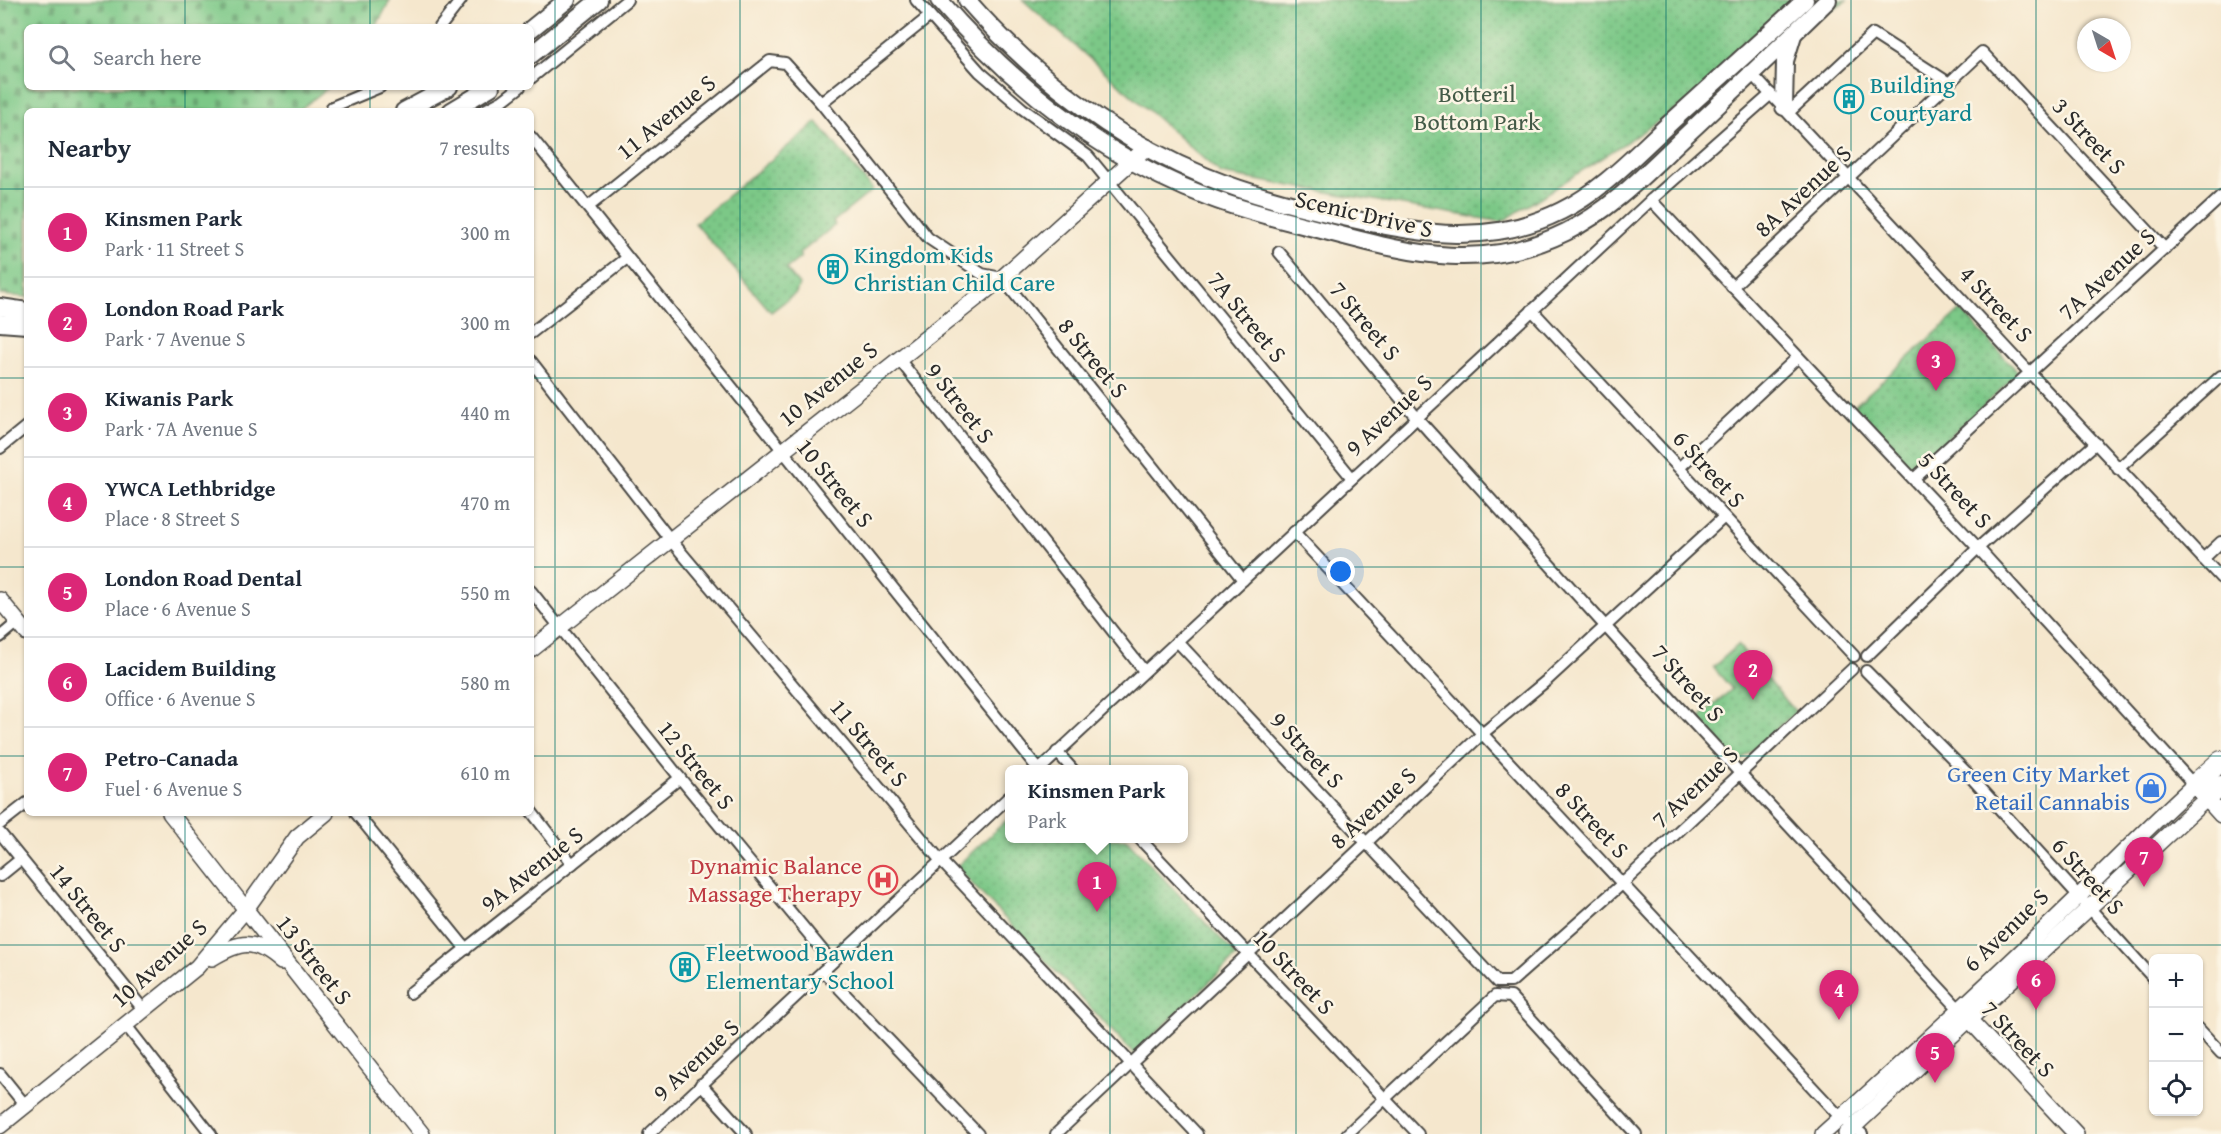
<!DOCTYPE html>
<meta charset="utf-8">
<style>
:root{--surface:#fff;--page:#f2f2f3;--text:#1f2937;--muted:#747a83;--line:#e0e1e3;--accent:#db2777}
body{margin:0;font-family:"Gentium Book Plus",serif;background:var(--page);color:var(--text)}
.controls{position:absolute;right:18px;bottom:18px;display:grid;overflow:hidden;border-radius:9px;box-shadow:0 2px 4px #0004}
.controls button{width:54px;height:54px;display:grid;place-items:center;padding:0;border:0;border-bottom:2px solid var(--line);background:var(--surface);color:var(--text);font:30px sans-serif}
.compass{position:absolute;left:2077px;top:18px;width:54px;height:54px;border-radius:50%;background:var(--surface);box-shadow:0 2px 4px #0004;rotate:141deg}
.you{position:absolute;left:1341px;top:572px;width:21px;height:21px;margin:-15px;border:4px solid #fff;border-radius:50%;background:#1a73e8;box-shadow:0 0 0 9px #1a73e833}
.badge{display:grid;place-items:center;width:39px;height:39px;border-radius:50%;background:var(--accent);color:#fff;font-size:20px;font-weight:700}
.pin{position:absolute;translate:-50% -50px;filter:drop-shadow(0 2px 3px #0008)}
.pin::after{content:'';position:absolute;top:32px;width:21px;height:18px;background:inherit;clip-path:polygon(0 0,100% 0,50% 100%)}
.popup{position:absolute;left:1005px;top:765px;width:183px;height:78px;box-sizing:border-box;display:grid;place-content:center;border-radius:9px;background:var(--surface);filter:drop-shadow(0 2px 4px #0005);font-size:20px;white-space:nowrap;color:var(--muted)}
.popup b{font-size:22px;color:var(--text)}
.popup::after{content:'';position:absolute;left:50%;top:100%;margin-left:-12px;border:12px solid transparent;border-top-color:var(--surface)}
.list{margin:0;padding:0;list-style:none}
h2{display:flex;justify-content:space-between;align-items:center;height:78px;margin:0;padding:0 24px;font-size:26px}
h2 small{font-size:20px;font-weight:400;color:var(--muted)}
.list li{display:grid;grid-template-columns:39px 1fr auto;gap:18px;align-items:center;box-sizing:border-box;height:90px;padding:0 24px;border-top:2px solid var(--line)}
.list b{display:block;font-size:22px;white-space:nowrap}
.list p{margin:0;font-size:20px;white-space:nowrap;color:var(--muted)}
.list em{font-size:20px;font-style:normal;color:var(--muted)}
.icon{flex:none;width:33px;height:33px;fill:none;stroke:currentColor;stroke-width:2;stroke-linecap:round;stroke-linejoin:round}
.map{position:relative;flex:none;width:2221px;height:1134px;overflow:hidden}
.search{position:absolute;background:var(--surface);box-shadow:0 2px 4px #0004;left:24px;top:24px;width:510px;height:66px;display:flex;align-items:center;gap:15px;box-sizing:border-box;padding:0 21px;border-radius:9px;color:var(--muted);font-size:22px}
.panel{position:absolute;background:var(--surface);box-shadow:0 2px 4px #0004;left:24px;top:108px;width:510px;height:708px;border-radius:9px}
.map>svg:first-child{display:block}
.cemetery{fill:url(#cemetery-stones);stroke:#547a59;stroke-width:1.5}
.park{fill:url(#park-dots);stroke:#547a59;stroke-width:1.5}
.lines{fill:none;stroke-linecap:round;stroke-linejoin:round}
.street-casing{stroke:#494743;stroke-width:14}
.secondary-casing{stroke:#494743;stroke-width:18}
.primary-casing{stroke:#494743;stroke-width:20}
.highway-casing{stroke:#494743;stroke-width:22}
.street{stroke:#fff;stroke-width:10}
.secondary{stroke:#fff;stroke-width:15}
.primary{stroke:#fff;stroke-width:16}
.highway{stroke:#fff;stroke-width:20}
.grid{fill:none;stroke:#0f766e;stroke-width:1.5;stroke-opacity:0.55}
.labels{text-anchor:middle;stroke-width:5;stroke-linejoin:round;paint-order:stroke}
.culture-label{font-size:24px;fill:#0d838f;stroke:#fcf5e5;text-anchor:start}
.park-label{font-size:24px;fill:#435a47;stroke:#fcf5e5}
.street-label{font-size:24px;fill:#2b2b2b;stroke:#fcf5e5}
.shop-label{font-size:24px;fill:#366cbe;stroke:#fcf5e5;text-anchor:end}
.health-label{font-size:24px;fill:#be3a42;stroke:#fcf5e5;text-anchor:end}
</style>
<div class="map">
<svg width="2221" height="1134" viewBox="0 0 2221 1134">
<defs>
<pattern id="cemetery-stones" width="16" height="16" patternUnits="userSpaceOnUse" patternTransform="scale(1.5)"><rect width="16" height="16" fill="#7cc887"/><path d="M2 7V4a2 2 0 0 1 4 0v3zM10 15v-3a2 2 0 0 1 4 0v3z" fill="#66a36f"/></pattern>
<pattern id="park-dots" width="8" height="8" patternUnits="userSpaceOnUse" patternTransform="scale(1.5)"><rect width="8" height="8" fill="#7cc887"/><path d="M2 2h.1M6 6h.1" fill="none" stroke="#66a36f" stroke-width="1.8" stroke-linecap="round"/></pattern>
</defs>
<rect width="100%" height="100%" fill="#fcf5e5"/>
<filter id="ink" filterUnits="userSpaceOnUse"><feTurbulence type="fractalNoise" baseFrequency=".0167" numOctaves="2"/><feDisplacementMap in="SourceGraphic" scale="12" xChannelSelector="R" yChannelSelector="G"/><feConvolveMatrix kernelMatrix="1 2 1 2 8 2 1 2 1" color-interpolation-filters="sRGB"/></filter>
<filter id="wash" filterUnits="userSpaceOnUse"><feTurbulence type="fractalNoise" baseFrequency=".008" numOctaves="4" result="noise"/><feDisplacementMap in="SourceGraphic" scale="24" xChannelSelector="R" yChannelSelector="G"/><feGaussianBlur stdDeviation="1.35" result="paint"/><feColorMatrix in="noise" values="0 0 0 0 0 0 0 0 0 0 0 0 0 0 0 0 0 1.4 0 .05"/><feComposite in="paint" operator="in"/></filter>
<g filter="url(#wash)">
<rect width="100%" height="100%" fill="#f5e7cd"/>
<polygon class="cemetery" points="0,0 390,0 376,27 27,27 27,87 329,87 298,111 27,111 27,297 0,295"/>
<g class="park">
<polygon points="1023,0 1847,0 1502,222 1221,174"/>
<polygon points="817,122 873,190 833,222 835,225 799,254 801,257 786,269 799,285 796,293 771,312 695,223"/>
<polygon points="1961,310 2019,373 1912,471 1852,408"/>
<polygon points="1738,645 1796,712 1738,763 1699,718 1732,689 1713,667"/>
<polygon points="1010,817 1010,838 1126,839 1237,956 1134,1054 956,867"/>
</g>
</g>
<g filter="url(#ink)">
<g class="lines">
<g class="street-casing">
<g id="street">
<polyline points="916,0 980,72 1023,109 1088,156 1352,478"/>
<polyline points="440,27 461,0"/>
<polyline points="1749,71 2221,578"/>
<polyline points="531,78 627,0"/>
<polyline points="821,103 930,16"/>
<polyline points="335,111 332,107 380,87"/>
<polyline points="483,111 502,101 520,87"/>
<polyline points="1789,112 1873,34 1949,83"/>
<polyline points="531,137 1039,770 1651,200 1771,94"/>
<polyline points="1651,200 1978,548 2194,785"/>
<polyline points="588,207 770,61 785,63 821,103 928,238 982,274 1002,278 1243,580"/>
<polyline points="1279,252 1417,418 1673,701 1960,1010"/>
<polyline points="1732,287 1982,52 2165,249"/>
<polyline points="1532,310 1854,656"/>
<polyline points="531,333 627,258"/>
<polyline points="898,358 1144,671"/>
<polyline points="531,361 669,538 941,861 1197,1134"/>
<polyline points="0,448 27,426"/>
<polyline points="1680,467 1798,357"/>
<polyline points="2118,469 2221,376"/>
<polyline points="1914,479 2221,197"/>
<polyline points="1294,532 1841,1118 1862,1134"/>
<polyline points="2203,559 2221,542"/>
<polyline points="531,591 680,778 832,962"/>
<polyline points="0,637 18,622"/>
<polyline points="1177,641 1497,982 1511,982 1622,884 1852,669"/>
<polyline points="1867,656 1978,548 2096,443"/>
<polyline points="1866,671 1967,773 2154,979"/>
<polyline points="1057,752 1073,770"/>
<polyline points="531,811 572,864"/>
<polyline points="356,813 466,949"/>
<polyline points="0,824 27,803"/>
<polyline points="0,833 143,1009"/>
<polyline points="1139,838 1418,1134"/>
<polyline points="0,876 21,859"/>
<polyline points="823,971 978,1134"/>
<polyline points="410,993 680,778"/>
<polyline points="125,1024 211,1134"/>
<polyline points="2198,1028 2221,1053"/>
<polyline points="0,1074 25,1105"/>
<polyline points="701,1084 746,1134"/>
<polyline points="649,1134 1010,796"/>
<polyline points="1056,1134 1482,734 1546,681 1724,517"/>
<polyline points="1347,1134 1495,996 1511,997 1636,1134"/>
</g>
</g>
<g class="secondary-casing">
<g id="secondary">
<polyline points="0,600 27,633"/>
<polyline points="531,650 1002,278 1147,147"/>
<polyline points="170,813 422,1134"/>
<path d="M212 958C241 941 254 938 281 962"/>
<polyline points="1964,1014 2076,1134"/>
<polyline points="0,1126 197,967 246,909 297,837 326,813"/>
<path d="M1823 1134C1909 1057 1994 979 2076 899 2116 860 2153 822 2194 785L2221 815"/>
<polyline points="1846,1134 2206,799"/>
</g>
</g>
<g class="primary-casing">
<g id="primary">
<path d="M939 0C1014 87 1102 157 1211 198 1250 213 1292 222 1333 233 1416 255 1484 272 1566 232 1611 210 1646 173 1682 139 1731 93 1780 47 1828 0"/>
<path d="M967 0C1033 75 1113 138 1205 176 1251 195 1300 207 1348 218 1421 235 1491 246 1561 211 1602 191 1635 155 1669 124 1714 83 1760 42 1805 0"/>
<polyline points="531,29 567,0"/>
<polyline points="531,55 599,0"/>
<polyline points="1784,107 1785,61 1793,35"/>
<polyline points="404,111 449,87"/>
<polyline points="451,111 491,87"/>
<polyline points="0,307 27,311"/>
<polyline points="0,323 27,325"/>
</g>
</g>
<g class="highway-casing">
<g id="highway">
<polyline points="2194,785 2221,761"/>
<polyline points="2206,799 2221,786"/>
</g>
</g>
<use href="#street" class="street"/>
<use href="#secondary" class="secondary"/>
<use href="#primary" class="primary"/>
<use href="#highway" class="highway"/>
</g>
</g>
<path class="grid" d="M185 0V27M370 0V27M555 0V1134M740 0V1134M925 0V1134M1110 0V1134M1296 0V1134M1481 0V1134M1666 0V1134M1851 0V1134M2036 0V1134M185 87V111M370 87V111M0 189H27M531 189H2221M0 378H27M531 378H2221M0 567H27M531 567H2221M0 756H27M531 756H2221M185 813V1134M370 813V1134M0 945H2221"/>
<defs>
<g id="building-ring" transform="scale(1.5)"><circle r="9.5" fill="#fcf5e5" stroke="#0f9aa8" stroke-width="1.5"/><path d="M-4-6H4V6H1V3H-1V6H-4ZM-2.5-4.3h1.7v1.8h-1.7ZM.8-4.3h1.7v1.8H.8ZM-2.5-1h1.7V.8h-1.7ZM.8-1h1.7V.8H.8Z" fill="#0f9aa8"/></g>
<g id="shop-ring" transform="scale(1.5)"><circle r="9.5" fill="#fcf5e5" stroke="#3f7fe0" stroke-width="1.5"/><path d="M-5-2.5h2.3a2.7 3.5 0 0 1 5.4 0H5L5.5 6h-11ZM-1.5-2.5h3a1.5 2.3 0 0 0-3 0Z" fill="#3f7fe0"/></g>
<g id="hospital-ring" transform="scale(1.5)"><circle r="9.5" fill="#fcf5e5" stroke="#e0444e" stroke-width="1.5"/><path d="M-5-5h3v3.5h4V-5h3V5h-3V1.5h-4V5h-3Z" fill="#e0444e"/></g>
</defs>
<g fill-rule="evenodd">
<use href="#building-ring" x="1849" y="99"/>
<use href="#building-ring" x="833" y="269"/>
<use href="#shop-ring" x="2151" y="788"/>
<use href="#hospital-ring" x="883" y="880"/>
<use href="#building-ring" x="685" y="967"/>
</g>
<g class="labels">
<g class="culture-label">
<text x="1870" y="93">Building<tspan x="1870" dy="28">Courtyard</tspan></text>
<text x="854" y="263">Kingdom Kids<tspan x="854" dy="28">Christian Child Care</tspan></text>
<text x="706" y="961">Fleetwood Bawden<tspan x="706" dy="28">Elementary School</tspan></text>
</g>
<g class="park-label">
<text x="1477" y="102">Botteril<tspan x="1477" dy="28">Bottom Park</tspan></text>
</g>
<g class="street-label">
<text transform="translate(666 117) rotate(-39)" y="8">11 Avenue S</text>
<text transform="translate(2089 136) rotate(47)" y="8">3 Street S</text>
<text transform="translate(1803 191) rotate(-43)" y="8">8A Avenue S</text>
<text transform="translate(1364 214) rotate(13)" y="8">Scenic Drive S</text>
<text transform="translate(2107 274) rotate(-43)" y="8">7A Avenue S</text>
<text transform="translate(1996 304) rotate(47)" y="8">4 Street S</text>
<text transform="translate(1247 317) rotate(51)" y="8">7A Street S</text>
<text transform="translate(1365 321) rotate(50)" y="8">7 Street S</text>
<text transform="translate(1093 358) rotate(51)" y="8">8 Street S</text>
<text transform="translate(828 384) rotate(-39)" y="8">10 Avenue S</text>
<text transform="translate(960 403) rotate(52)" y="8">9 Street S</text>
<text transform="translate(1389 415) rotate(-43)" y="8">9 Avenue S</text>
<text transform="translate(1709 469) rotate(48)" y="8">6 Street S</text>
<text transform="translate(835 483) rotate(51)" y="8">10 Street S</text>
<text transform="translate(1955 490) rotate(47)" y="8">5 Street S</text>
<text transform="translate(1688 683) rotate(48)" y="8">7 Street S</text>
<text transform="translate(869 743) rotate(50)" y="8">11 Street S</text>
<text transform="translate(1307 750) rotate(47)" y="8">9 Street S</text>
<text transform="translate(696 765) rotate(51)" y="8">12 Street S</text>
<text transform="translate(1695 787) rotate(-43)" y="8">7 Avenue S</text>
<text transform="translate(1373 808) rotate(-43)" y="8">8 Avenue S</text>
<text transform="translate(1592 820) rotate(47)" y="8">8 Street S</text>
<text transform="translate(532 869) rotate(-38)" y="8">9A Avenue S</text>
<text transform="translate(2088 876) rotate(48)" y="8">6 Street S</text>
<text transform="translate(88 908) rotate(51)" y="8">14 Street S</text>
<text transform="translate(2006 930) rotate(-44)" y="8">6 Avenue S</text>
<text transform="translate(314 960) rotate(52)" y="8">13 Street S</text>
<text transform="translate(159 963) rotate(-42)" y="8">10 Avenue S</text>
<text transform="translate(1294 972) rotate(47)" y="8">10 Street S</text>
<text transform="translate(2018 1039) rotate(47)" y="8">7 Street S</text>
<text transform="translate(696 1060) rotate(-43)" y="8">9 Avenue S</text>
</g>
<g class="shop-label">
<text x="2130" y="782">Green City Market<tspan x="2130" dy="28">Retail Cannabis</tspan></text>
</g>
<g class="health-label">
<text x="862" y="874">Dynamic Balance<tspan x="862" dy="28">Massage Therapy</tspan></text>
</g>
</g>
</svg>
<div class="controls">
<button>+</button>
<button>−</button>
<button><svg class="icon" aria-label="locate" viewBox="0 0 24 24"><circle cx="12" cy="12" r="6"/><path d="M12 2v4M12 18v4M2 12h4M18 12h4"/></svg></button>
</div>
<svg class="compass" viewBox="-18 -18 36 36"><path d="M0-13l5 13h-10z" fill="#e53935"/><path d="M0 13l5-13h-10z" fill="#747a83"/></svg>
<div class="you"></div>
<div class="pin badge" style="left:1097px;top:912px">1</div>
<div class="popup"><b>Kinsmen Park</b>Park</div>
<div class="pin badge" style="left:1753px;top:700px">2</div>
<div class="pin badge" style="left:1936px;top:391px">3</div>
<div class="pin badge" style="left:1839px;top:1020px">4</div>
<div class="pin badge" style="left:1935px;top:1083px">5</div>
<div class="pin badge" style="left:2036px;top:1010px">6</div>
<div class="pin badge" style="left:2144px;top:887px">7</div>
<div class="search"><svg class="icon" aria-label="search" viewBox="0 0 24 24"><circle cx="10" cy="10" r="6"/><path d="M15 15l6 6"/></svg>Search here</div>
<section class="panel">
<h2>Nearby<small>7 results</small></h2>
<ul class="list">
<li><span class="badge">1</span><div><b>Kinsmen Park</b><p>Park · 11 Street S</p></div><em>300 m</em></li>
<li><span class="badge">2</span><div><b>London Road Park</b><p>Park · 7 Avenue S</p></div><em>300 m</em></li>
<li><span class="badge">3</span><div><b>Kiwanis Park</b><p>Park · 7A Avenue S</p></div><em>440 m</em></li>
<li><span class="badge">4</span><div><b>YWCA Lethbridge</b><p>Place · 8 Street S</p></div><em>470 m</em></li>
<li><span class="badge">5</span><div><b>London Road Dental</b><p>Place · 6 Avenue S</p></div><em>550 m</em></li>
<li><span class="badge">6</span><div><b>Lacidem Building</b><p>Office · 6 Avenue S</p></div><em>580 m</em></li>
<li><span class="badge">7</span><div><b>Petro-Canada</b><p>Fuel · 6 Avenue S</p></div><em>610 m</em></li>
</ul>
</section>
</div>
